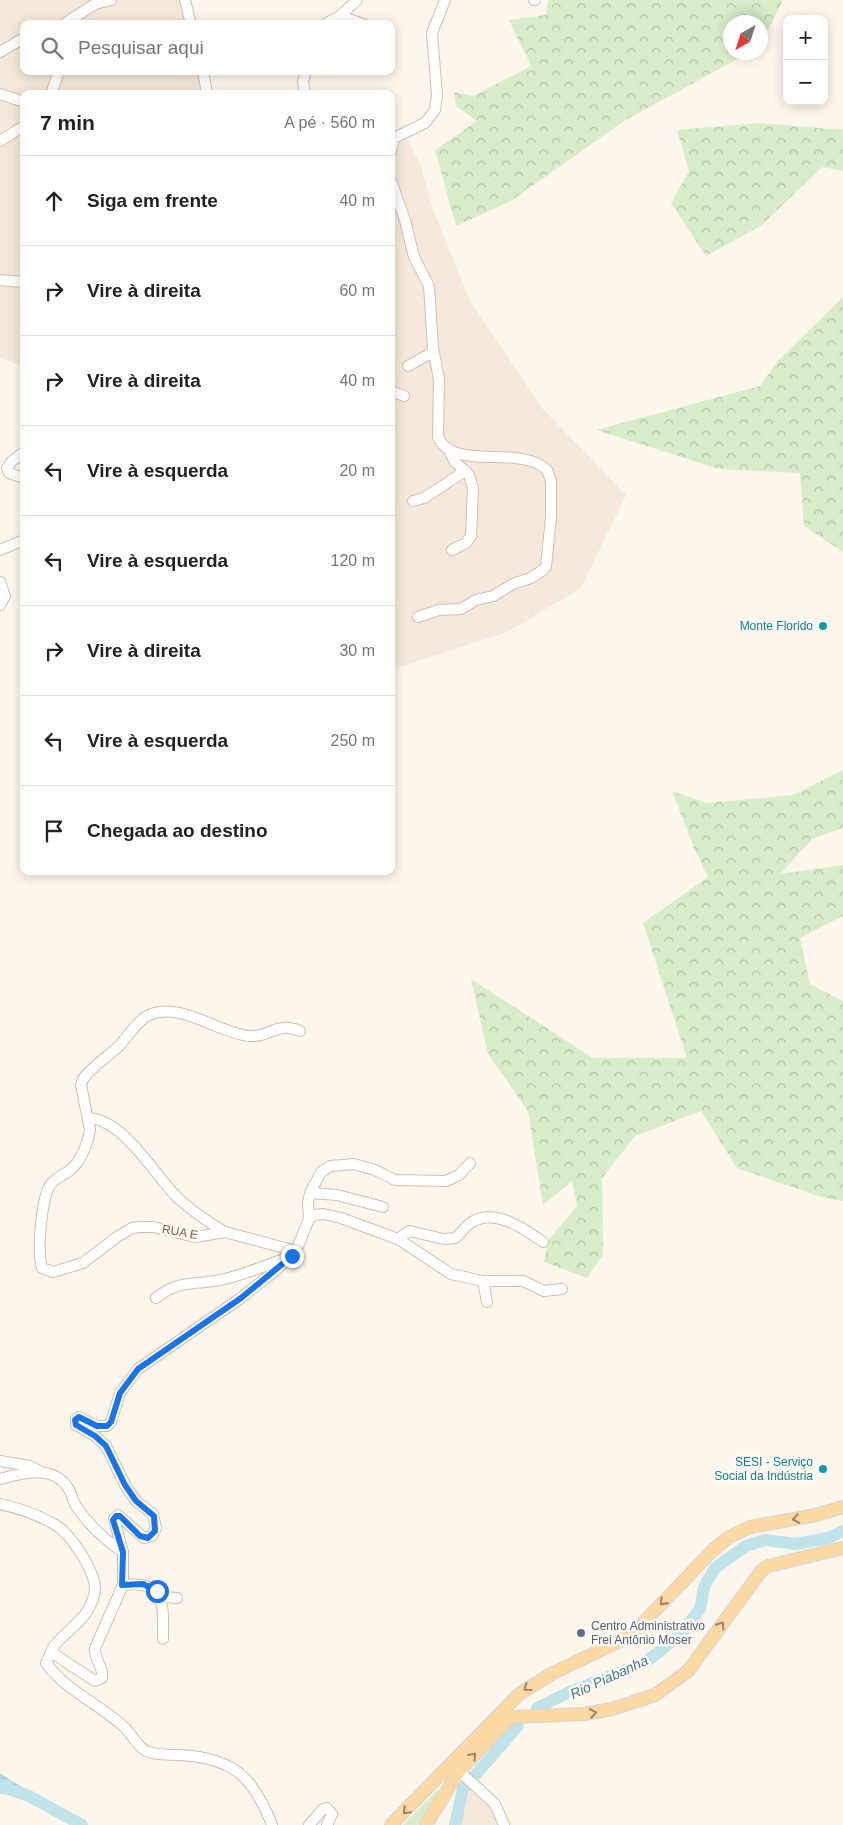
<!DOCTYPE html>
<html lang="pt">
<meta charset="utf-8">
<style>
:root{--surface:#fff;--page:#f6f6f6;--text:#222;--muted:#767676;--line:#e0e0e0}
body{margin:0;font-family:Arial,sans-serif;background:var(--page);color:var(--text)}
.controls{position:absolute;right:15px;top:15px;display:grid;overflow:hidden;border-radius:10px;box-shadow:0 2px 12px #0003}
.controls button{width:45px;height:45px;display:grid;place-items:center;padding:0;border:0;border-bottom:1px solid var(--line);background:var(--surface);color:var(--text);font:25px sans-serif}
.compass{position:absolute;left:723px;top:15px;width:45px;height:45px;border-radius:50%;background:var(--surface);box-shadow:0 2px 12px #0003;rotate:219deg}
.stop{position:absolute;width:15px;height:15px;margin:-11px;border:4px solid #1a73e8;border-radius:50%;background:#fff}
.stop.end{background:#1a73e8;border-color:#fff;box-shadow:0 1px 5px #0008}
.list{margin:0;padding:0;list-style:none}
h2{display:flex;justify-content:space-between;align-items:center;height:65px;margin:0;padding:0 20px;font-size:21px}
h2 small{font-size:16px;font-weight:400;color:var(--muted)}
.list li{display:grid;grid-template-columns:32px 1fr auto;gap:15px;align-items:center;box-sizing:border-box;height:90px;padding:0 20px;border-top:1px solid var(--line)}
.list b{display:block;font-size:19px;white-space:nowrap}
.list em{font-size:16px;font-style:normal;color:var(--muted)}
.icon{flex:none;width:28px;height:28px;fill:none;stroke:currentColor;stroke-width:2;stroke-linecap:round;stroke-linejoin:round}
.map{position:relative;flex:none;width:843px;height:1825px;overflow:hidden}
.search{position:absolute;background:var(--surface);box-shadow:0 2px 12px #0003;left:20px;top:20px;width:375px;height:55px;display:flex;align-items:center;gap:12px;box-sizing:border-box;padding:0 18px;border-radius:10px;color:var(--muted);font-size:19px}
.panel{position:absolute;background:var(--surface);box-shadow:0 2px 12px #0003;left:20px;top:90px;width:375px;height:785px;border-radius:10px}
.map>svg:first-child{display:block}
.residential{fill:#f5e8da}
.green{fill:#d8ecc9}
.forest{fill:url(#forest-crowns)}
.water{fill:url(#water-rules);stroke:#a5d3da}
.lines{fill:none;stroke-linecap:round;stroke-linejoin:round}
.river{stroke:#bfe3e8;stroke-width:12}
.minor-casing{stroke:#d1beb0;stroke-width:12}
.major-casing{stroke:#dad1cd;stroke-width:14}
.minor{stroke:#fff;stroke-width:10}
.major{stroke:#fbd9a5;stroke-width:12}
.oneway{stroke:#a18267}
.route{stroke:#1a73e8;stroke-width:6}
.culture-dot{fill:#0f9aa8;stroke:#fffaf3;stroke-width:2}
.service-dot{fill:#5c6f8a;stroke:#fffaf3;stroke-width:2}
.labels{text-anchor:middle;stroke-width:5;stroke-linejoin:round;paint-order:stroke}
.culture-label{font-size:12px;fill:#0d838f;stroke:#fffaf3;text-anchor:end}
.street-label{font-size:12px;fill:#7a5c4d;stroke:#fffaf3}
.service-label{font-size:12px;fill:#4e5e75;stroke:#fffaf3;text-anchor:start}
.water-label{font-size:14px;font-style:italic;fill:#437c86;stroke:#fffaf3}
</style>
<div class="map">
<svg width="843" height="1825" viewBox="0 0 843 1825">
<defs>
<pattern id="forest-crowns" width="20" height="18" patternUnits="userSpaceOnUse" patternTransform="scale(1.25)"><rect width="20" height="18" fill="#d8ecc9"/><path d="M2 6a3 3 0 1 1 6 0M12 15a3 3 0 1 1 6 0" fill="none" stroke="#b4c2a5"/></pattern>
<pattern id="water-rules" width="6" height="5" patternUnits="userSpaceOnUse" patternTransform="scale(1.25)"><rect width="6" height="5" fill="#bfe3e8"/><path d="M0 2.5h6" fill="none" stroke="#a0bbbe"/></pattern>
</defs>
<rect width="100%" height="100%" fill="#fdf6ec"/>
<g class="residential">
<polygon points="0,0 183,0 189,24 24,24 24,71 203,71 209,94 24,94 24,367 0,358"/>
<polygon points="404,131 420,164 434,212 470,301 541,407 626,495 581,588 507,632 391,670 391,132"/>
<polygon points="474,1779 499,1799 512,1825 459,1825"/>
</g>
<polygon class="green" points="437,1790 439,1791 418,1825 403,1825"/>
<g class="forest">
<polygon points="548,0 783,0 761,45 760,22 730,22 730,52 748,53 624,121 511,201 456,226 435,150 477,121 456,106 454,92 473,96 531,66 509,20 546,15"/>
<polygon points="758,123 843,130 843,171 822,167 762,225 706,256 671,203 689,171 677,130"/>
<polygon points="843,297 843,552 804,526 800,473 719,469 596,430 760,386 777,362"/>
<polygon points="843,770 843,828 812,839 780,874 843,865 843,916 800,938 810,984 843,1001 843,1201 821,1197 737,1168 701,1111 635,1136 602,1178 603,1255 587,1278 544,1262 548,1241 577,1206 572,1181 543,1205 528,1111 488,1054 471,979 593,1058 687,1058 643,923 708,877 694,848 672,791 707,803 793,795"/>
</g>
<polygon class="water" points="0,1774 23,1788 21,1796 0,1793"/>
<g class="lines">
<g class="river">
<polyline points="537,1708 567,1693 646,1662 681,1634 700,1609 704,1587 715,1568 746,1546 765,1540 796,1544 828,1538 843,1531"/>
<polyline points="0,1786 29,1796 82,1825"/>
<polyline points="455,1825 463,1789 518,1726"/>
</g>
<g class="minor-casing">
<g id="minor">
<polyline points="185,0 191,24"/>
<polyline points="534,0 535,0"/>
<polyline points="340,16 363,24"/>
<polyline points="64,24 95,4 111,0"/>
<polyline points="325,24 340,16 357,0"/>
<polyline points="0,52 24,38"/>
<polyline points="203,71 207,94"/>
<polyline points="0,94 24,102"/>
<polyline points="51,94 59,71"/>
<polyline points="305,94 303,82 306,71"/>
<polyline points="394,138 425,123 435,110 437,95 432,33 445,0"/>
<polyline points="0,141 24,126"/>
<polyline points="391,151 394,138"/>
<path d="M391 181 405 220 414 257 429 286 433 348 439 379 438 437C453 472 520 444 547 470L551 481V517L546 566 543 570 531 578 513 584 493 596 476 600 461 609 439 610 418 617"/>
<polyline points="0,280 24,282"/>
<polyline points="408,366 433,352"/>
<polyline points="391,391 404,396"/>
<polyline points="448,449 455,462 469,475 473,488 471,536 466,543 452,550"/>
<polyline points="24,452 12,461 7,468 9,473 24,478"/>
<polyline points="413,501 424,498 465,471"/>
<polyline points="0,550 24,540"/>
<polyline points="0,582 5,596 0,605"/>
<path d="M88 1118C125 1120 153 1174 178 1198 192 1211 208 1222 225 1232"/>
<polyline points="310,1193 321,1172 330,1166 354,1164 375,1170 395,1180 446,1181 459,1175 470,1163"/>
<polyline points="309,1219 308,1203 310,1193 337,1195 383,1207"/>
<path d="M398 1239 409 1231 444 1239 455 1238C461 1234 465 1226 472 1222 495 1208 525 1229 543 1242"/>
<path d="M296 1251 225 1232 195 1237 153 1227H140L132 1228 117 1237 83 1263 53 1272 42 1268C37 1253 41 1197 51 1184 56 1178 63 1175 69 1171 82 1161 87 1145 90 1130L81 1085 83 1079C93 1065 108 1057 120 1045 128 1036 138 1020 149 1015 181 1001 218 1033 249 1036 270 1038 276 1021 300 1031"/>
<polyline points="483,1281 487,1302"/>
<path d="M156 1298C181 1278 198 1286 225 1279 246 1274 266 1265 287 1258"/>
<polyline points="0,1461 30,1466 38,1470"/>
<path d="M0 1479C22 1473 53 1464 68 1488 72 1493 72 1500 76 1506 88 1524 105 1540 123 1552"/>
<path d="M0 1504C18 1508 38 1515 54 1524 70 1533 94 1569 95 1588 95 1597 91 1605 86 1613 79 1624 52 1643 51 1652"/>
<path d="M123 1585C167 1580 163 1604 163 1639"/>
<polyline points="161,1597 177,1598"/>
<polyline points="459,1771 495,1804 504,1825"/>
<path d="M272 1825C253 1776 233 1758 180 1755 170 1754 156 1756 146 1751 137 1746 131 1733 123 1726 99 1704 65 1690 46 1663L51 1652 95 1681 102 1678C104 1667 94 1660 95 1648L123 1585V1552L114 1519 118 1515 144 1538 152 1536 156 1528 153 1514 136 1501 125 1485 106 1446 95 1436 76 1425V1419L79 1417 97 1426H107L111 1422 120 1393 138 1369 241 1298 275 1271 296 1251 309 1219 314 1215 324 1214 341 1218 398 1239 451 1274 483 1281H523L544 1291 562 1289"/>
<polyline points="309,1825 323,1809 327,1808 332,1814 327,1825"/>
</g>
</g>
<g class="major-casing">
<g id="major">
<polyline points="391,1825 519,1694 553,1673 622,1640 642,1624 714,1549 729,1537 750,1527 816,1515 843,1507"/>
<polyline points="426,1825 459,1771 508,1720 514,1717 584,1714 612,1709 655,1695 688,1671 762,1570 768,1566 843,1548"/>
</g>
</g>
<use href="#minor" class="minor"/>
<use href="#major" class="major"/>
</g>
<defs><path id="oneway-chevron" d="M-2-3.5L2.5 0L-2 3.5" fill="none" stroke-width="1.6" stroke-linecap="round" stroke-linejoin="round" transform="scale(1.25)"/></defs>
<g class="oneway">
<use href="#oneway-chevron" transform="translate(796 1519) rotate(170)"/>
<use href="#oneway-chevron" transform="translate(663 1602) rotate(134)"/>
<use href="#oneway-chevron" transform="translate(721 1625) rotate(-58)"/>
<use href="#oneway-chevron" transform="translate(527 1688) rotate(144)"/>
<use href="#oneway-chevron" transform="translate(593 1713) rotate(-11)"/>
<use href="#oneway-chevron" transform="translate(473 1756) rotate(-48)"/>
<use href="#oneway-chevron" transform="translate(406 1811) rotate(135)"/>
</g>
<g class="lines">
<polyline class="route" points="157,1591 143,1584 122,1585 123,1552 113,1520 116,1516 120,1516 140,1536 148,1538 155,1531 154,1516 136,1501 125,1485 106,1446 95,1436 76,1425 75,1420 79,1417 97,1426 107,1426 111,1422 120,1393 138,1369 241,1298 292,1256"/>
</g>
<g class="culture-dot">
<circle cx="823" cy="626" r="5"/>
<circle cx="823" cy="1469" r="5"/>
</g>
<circle class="service-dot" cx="581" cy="1633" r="5"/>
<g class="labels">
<g class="culture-label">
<text x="813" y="630">Monte Florido</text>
<text x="813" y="1466">SESI - Serviço<tspan x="813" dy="14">Social da Indústria</tspan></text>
</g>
<g class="street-label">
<text transform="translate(180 1232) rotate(10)" y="4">RUA E</text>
</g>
<g class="service-label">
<text x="591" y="1630">Centro Administrativo<tspan x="591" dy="14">Frei Antônio Moser</tspan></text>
</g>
<g class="water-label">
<text transform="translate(609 1677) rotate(-25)" y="5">Rio Piabanha</text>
</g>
</g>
</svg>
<div class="controls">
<button>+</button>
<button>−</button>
</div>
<svg class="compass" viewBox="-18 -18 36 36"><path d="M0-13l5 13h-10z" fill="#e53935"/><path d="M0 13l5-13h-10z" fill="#767676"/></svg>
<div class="stop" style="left:157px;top:1591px"></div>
<div class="stop end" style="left:292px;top:1256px"></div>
<div class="search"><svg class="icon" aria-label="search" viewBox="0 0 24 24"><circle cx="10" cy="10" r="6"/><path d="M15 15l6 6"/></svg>Pesquisar aqui</div>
<section class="panel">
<h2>7 min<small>A pé · 560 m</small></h2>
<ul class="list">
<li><svg class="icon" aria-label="ahead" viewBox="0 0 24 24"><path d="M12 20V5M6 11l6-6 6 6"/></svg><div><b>Siga em frente</b></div><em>40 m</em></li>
<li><svg class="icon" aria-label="right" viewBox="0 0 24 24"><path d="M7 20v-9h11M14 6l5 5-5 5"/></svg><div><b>Vire à direita</b></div><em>60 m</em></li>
<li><svg class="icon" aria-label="right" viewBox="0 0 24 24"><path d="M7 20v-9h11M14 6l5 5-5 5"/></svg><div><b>Vire à direita</b></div><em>40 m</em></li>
<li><svg class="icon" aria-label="left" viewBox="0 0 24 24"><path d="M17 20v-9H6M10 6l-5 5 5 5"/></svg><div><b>Vire à esquerda</b></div><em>20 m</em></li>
<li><svg class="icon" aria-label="left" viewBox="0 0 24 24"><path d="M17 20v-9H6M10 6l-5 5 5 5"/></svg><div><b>Vire à esquerda</b></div><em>120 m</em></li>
<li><svg class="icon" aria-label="right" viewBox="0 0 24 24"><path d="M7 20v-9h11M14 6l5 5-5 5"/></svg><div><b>Vire à direita</b></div><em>30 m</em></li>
<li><svg class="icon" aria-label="left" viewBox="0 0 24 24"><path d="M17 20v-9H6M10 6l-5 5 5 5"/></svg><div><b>Vire à esquerda</b></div><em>250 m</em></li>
<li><svg class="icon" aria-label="arrive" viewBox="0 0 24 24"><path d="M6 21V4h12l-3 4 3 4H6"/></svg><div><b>Chegada ao destino</b></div></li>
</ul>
</section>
</div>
